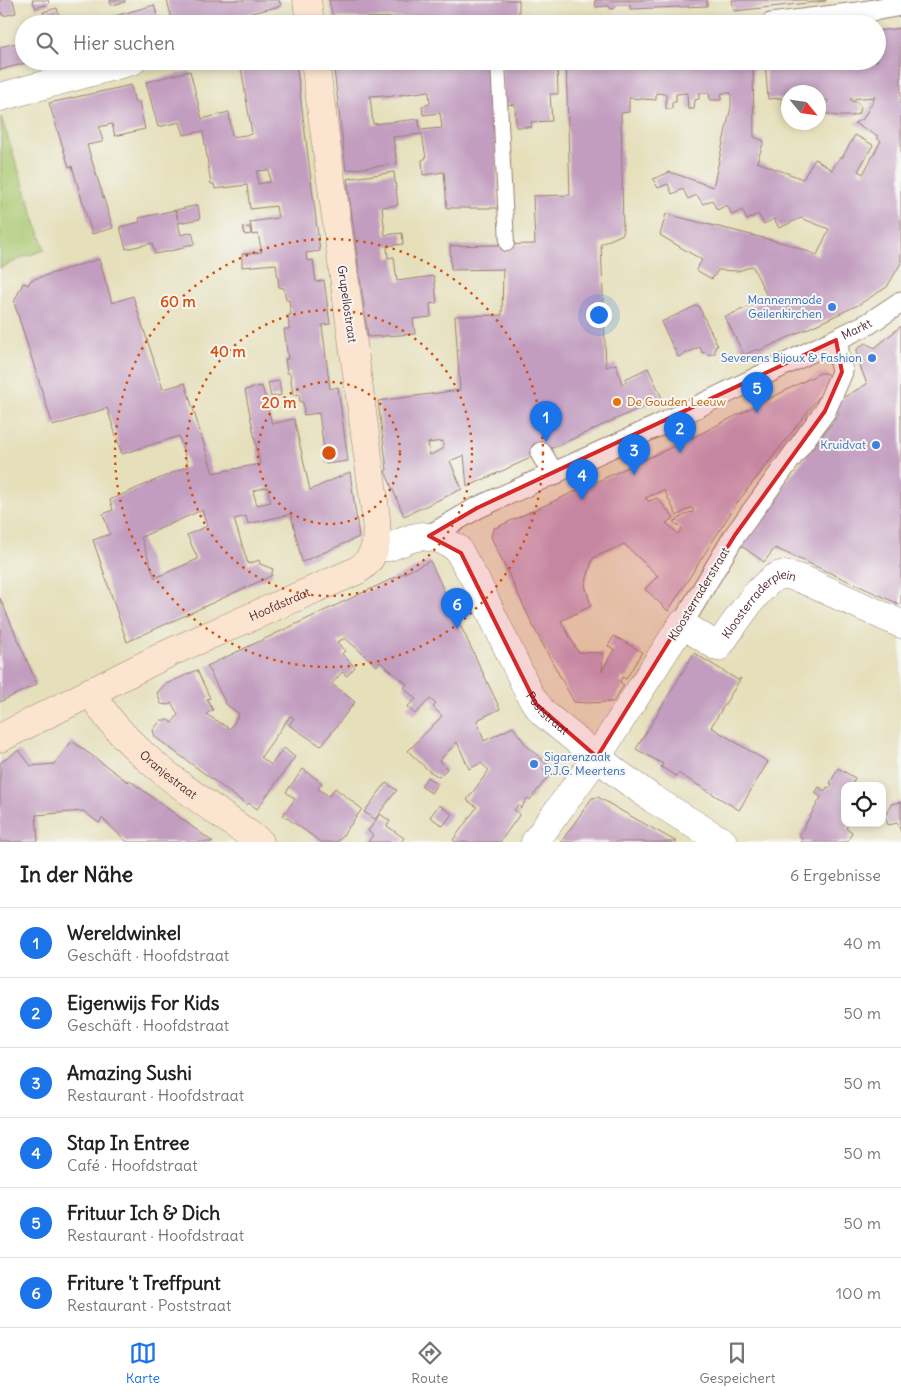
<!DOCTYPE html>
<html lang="de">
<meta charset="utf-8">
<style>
:root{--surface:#fff;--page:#f6f6f6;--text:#202124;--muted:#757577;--line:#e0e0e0;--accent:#1a73e8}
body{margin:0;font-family:Delius,sans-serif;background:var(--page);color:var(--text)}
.controls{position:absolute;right:15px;bottom:15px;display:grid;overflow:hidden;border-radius:10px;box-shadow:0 2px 8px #0003}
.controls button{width:45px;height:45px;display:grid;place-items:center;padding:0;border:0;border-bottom:1px solid var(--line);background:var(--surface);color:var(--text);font:25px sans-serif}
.compass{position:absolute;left:781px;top:85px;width:45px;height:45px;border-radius:50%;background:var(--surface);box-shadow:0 2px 8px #0003;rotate:119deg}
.you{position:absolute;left:598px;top:314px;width:18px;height:18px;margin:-12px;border:4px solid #fff;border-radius:50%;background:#1a73e8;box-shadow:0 0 0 8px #1a73e833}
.badge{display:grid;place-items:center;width:32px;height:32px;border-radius:50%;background:var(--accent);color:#fff;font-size:16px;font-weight:700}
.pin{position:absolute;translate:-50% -41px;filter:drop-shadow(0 1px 2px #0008)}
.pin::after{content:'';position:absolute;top:26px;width:18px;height:15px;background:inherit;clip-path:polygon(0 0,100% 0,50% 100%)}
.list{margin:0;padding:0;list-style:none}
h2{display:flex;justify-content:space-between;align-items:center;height:65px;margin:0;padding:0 20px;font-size:21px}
h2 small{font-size:16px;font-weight:400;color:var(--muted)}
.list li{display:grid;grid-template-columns:32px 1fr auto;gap:15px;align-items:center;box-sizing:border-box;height:70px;padding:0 20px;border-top:1px solid var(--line)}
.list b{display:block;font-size:19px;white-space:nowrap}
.list p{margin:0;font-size:16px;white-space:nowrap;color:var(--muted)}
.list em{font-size:16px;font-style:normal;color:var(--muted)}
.icon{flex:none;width:28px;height:28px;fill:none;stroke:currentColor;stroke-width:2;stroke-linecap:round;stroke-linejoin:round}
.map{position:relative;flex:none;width:901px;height:842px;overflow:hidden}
.search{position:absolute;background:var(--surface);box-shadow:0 2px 8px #0003;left:15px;right:15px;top:15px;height:55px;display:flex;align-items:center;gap:12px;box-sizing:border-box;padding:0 18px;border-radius:28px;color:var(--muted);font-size:19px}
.sheet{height:485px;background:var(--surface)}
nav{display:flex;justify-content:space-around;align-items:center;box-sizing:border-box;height:70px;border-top:1px solid var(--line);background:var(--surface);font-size:14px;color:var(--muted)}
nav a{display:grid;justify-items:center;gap:2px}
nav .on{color:var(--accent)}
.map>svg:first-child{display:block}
.green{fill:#aac86f;stroke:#7a744d}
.building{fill:#c29dc0;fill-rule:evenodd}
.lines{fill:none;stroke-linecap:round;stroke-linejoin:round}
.service-casing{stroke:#987f72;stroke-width:16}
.pedestrian-casing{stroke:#987f72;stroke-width:23}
.minor-casing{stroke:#987f72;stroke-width:29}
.secondary-casing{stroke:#987f72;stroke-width:29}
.service{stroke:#fff;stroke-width:14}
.pedestrian{stroke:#fff;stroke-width:21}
.minor{stroke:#fff;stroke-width:28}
.secondary{stroke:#fce5d0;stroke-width:28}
.marked{fill:#d62828;fill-opacity:0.2;stroke:#d62828;stroke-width:4;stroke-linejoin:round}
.ring{fill:none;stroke:#d8530f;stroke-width:2.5;stroke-dasharray:2.5 5}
.shop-dot{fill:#3f7fe0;stroke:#f6f6f2;stroke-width:2}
.food-dot{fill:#e8710a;stroke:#f6f6f2;stroke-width:2}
.labels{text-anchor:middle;stroke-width:4;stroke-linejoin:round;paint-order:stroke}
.shop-label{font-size:12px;fill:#366cbe;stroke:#f6f6f2;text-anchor:end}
.street-label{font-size:12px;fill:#4a1f2b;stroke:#f6f6f2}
.food-label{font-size:12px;fill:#c56008;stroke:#f6f6f2;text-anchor:start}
.centre{fill:#d8530f;stroke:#f6f6f2;stroke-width:2.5}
.ring-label{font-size:15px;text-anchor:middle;font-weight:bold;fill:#d8530f;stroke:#f6f6f2;stroke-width:4;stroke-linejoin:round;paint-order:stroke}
</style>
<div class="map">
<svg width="901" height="842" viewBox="0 0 901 842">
<rect width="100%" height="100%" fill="#f6f6f2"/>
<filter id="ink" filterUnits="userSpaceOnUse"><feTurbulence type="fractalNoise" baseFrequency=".02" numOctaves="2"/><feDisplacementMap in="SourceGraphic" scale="10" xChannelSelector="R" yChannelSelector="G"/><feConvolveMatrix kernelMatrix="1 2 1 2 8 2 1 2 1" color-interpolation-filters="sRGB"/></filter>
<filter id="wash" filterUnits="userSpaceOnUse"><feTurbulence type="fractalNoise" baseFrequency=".0096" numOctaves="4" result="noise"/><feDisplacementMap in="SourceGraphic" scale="20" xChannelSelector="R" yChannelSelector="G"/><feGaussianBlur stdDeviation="1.12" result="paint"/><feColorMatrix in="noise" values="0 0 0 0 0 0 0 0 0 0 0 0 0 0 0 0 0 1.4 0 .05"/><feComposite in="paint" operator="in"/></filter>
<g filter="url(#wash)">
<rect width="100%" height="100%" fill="#e5dfba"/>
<polygon class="green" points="1,117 45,250 24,257 0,268"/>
<g id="blocks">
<g class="building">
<polygon points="0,0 13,0 16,13 3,16 0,10"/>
<polygon points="32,0 48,0 49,4 36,8"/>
<polygon points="110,0 125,0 125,2 111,5"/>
<polygon points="167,0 279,0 281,6 205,24 173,24"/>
<polygon points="329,0 519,0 519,16 333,18"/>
<polygon points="595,0 707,0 707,6 630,9 630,5 617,5 615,8 611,9 609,6 596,7"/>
<polygon points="732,0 826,0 826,1 734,11"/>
<polygon points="154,5 160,24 90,24 90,23"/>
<polygon points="57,8 60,19 46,23 43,12"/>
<path d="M901 28V263L887 287 858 305 822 322 774 344 758 351 757 349 744 355 725 317 768 298 753 267 751 266 750 267 738 271 718 270 712 279 696 270 702 260 660 235 666 214 788 244 817 255 829 229 801 218 779 228 774 219 764 224 758 214 747 220 742 210 732 215 727 205 717 210 712 200 703 204 697 195 688 199 683 189 672 194 668 184 658 188 653 179 670 172 713 187 731 107V93H722L721 100H710L709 93H699V99L695 100 694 109H688L687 93 676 94V102H672V109H666V94L656 93V100L629 98V112L621 113 623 234 601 244 606 367 616 364 622 384 626 382 625 379 648 368 662 398 467 487 464 455 450 461 462 489 404 516 385 471 387 470 378 401 460 390 455 316 502 315 503 269 451 270 450 246 535 244 533 196 570 195 566 61H753L754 137 764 141 757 162 803 179 815 159 832 170 840 157 842 158 855 135 873 145 858 171 863 174 881 141 877 138 878 136 854 123 863 119 875 97 850 99 851 101 857 102 861 108 858 114 852 116H838L818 112 819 104 828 103V100L818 101V92H788V103L782 104V98L768 99 765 61H877V31ZM443 441V449L430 455 428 443Z"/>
<polygon points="24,41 24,61 29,62 0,70 0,47"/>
<path d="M240 61H296L320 251 306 253 307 261 313 260 316 282 324 280 330 324 322 325 330 389 338 387 348 461 326 464 319 413 304 415 303 402H300L299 394 293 395 290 373H287L285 359H288L284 329H289L288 315H291L289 300H286L284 288 279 287 276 264 242 267V254L262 252 258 234 252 235 250 222 278 218 276 206 250 209 247 185 215 189 214 184H211L203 131 184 135 180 122 158 127 146 82 190 71 202 119 229 112 232 137 252 134ZM269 170 270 182 258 184 257 171Z"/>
<path d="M333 61H493L498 208H447L444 172 423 175 422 160 426 158 422 134 393 137 397 164 346 170ZM429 91 430 104 422 106 423 115 440 113 442 128 420 130 419 119 373 124 370 96 384 95 385 97Z"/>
<polygon points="502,61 557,61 558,94 550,94 552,121 531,122 532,127 516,127 515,105 504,104"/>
<polygon points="131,85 135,103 139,102 145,129 115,136 112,124 99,127 103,142 87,145 113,228 92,234 72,166 69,167 49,103"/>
<polygon points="394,172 398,205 382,207 385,235 402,233 403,244 387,246 388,258 394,257 397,281 434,276 437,303 430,304 431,317 413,319 415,334 368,337 347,179"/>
<polygon points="198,205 200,219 178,223 181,235 192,232 195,244 183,246 184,248 155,254 152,243 126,249 120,227 140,222 139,218 175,210 178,220 176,210"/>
<polygon points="250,227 251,234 245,235 243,228"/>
<path d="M99 259 112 303 133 296 163 389 185 383 213 473 260 464 245 390 262 386 272 424 294 419 310 490 350 472 359 537 302 562 291 514 248 524 246 516 234 519 248 564 259 560 260 564 273 569 271 576 127 642 93 540 110 534 103 514 113 510 110 500 188 466 179 436 122 454 107 408 53 426 14 302 23 283 28 285 31 280ZM267 487 271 502 257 505 253 491ZM202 510 207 526 187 535 198 559 155 578 141 537Z"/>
<polygon points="698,305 718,346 715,347 715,353 709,355 705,352 702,353 700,347 678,357 661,322"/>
<polygon points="901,326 901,605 775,548 764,562 740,545 747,532 839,414 832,404 867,384 857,358 857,349 865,343 875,348"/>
<path d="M820 373H826L830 378 829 384 737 503 668 611 645 589 658 576 624 544 593 558 585 585 591 606 561 621 578 652 603 653 602 671 614 649 608 646 614 636 642 652 626 679 622 677 620 682 624 685 613 702 587 703 574 702 536 632 491 537 493 529 692 438ZM664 490 677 516 686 510 691 508 694 510 692 513 690 512 673 522 682 528 678 534 666 523 674 518 657 498 649 501 645 498Z"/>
<polygon points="279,381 281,395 271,397 268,383"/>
<polygon points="430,561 500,709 477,720 484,741 513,727 527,746 547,764 543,769 550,774 530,800 528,798 521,808 518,805 514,810 520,814 500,842 455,842 453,840 477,807 467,800 489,770 481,763 469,769 457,742 439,761 447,769 439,777 429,771 408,751 442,716 433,707 436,704 430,699 415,714 407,707 416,699 404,688 407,684 380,662 377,666 345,638 337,642 345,651 342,654 355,667 347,676 342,672 332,684 355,702 321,746 289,725 294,718 290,716 261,757 271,765 284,748 295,757 257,809 249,803 247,805 155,737 153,730 161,720 168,720 172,723 178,715 172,703 168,705 161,704 157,693 164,685 197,670 210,698 207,699 213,710 206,714 230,729 239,714 226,704 207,666"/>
<polygon points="0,598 37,684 0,702"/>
<polygon points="694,653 738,680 741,678 711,727 768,762 739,810 678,773 676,776 661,767 663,764 636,749"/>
<polygon points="72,741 128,782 129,780 213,842 127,842 102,818 99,823 83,811 36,815 38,841 0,842 0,763 19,750 31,766 54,764"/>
<polygon points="838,768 855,778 851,786 845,786 845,791 842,796 845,797 845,823 849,823 846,828 852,832 847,842 801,842 802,838 799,836 821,797 815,793 819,787 825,791 827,787 830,788 832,784 830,783"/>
<polygon points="303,769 322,783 318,789 329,796 335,788 362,809 338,842 321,842 283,815 295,799 286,792"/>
<polygon points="427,777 437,784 431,793 421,786"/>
<polygon points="386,783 397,790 375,819 364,812"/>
<polygon points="598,797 620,810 677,842 561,842 592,798"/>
<polygon points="901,802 901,832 898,823 888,825 885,816 891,804"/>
<polygon points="439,805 452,814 443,826 430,817"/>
<polygon points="380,814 390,821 387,826 404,838 401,842 368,842 373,835 368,831"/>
</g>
</g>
</g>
<g filter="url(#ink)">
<use href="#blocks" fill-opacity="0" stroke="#987f72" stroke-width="1"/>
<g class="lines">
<g class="service-casing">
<polyline id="service" points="498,61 507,244"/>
</g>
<g class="pedestrian-casing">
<g id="pedestrian">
<polyline points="771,24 857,13 901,5"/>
<polyline points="541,453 554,475"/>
<path id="s1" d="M429 536 477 508 660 425 868 324 901 302"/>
<polyline points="682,624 735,535 825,411 842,372 836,340"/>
</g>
</g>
<g class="minor-casing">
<g id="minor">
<polyline points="0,97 132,61"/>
<path id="s2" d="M376 547H389L412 538 422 536 440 539 457 548 477 583 530 695 543 713 617 773 653 799 723 842"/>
<path id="s3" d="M535 842 597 757 682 624 718 647C731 630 761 579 781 575 789 574 796 578 804 580L901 624"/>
</g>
</g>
<g class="secondary-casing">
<g id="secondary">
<polyline points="307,0 310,24"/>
<path id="s4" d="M91 691C121 751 206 803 260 842"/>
<path id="s5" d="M0 738 169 653 356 571C383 556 377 527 374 501L315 61"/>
</g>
</g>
<use href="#service" class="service"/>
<use href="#pedestrian" class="pedestrian"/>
<use href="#minor" class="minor"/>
<use href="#secondary" class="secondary"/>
</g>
</g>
<path class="marked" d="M836 340 842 372 825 411 735 535 597 757 536 704 461 553 429 536 477 508Z"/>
<g class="ring">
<circle cx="329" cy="453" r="71"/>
<circle cx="329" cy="453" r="143"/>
<circle cx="329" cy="453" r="214"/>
</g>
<g class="shop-dot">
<circle cx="832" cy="307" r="5"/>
<circle cx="872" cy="358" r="5"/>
<circle cx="876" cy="445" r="5"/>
<circle cx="534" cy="764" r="5"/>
</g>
<circle class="food-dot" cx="617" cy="402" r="5"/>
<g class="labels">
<g class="shop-label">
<text x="822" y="304">Mannenmode<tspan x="822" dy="14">Geilenkirchen</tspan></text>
<text x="862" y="362">Severens Bijoux &amp; Fashion</text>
<text x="866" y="449">Kruidvat</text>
<text x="544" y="761" text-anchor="start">Sigarenzaak<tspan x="544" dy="14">P.J.G. Meertens</tspan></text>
</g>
<g class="street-label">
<text transform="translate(347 304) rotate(82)" y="4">Grupellostraat</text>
<text dy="4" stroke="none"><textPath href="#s1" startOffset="475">Markt</textPath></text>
<text transform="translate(699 594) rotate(-59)" y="4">Kloosterraderstraat</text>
<text dy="4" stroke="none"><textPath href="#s5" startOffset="310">Hoofdstraat</textPath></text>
<text dy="4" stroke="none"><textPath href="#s3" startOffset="368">Kloosterraderplein</textPath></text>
<text dy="4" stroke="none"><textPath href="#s2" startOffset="275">Poststraat</textPath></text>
<text dy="4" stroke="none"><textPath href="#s4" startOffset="115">Oranjestraat</textPath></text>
</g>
<g class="food-label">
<text x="627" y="406">De Gouden Leeuw</text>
</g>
</g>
<circle cx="329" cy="453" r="8" class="centre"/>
<g class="ring-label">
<text x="178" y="307">60 m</text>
<text x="228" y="357">40 m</text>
<text x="279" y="408">20 m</text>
</g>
</svg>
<div class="controls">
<button><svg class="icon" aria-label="locate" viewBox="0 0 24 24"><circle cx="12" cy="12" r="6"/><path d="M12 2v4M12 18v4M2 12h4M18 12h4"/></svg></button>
</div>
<svg class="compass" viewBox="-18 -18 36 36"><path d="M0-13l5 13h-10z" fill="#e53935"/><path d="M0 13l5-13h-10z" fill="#757577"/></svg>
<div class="you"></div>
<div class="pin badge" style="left:546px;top:442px">1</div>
<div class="pin badge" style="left:680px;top:453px">2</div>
<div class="pin badge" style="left:634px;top:475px">3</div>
<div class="pin badge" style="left:582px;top:500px">4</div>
<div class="pin badge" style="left:757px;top:413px">5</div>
<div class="pin badge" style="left:457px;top:629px">6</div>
<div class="search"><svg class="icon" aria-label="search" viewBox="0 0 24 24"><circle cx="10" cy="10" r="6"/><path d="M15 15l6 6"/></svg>Hier suchen</div>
</div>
<section class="sheet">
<h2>In der Nähe<small>6 Ergebnisse</small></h2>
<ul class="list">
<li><span class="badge">1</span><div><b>Wereldwinkel</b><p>Geschäft · Hoofdstraat</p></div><em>40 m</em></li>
<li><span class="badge">2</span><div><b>Eigenwijs For Kids</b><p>Geschäft · Hoofdstraat</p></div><em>50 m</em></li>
<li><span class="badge">3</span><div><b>Amazing Sushi</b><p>Restaurant · Hoofdstraat</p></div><em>50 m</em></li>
<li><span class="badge">4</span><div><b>Stap In Entree</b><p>Café · Hoofdstraat</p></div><em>50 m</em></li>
<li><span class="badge">5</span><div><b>Frituur Ich &amp; Dich</b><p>Restaurant · Hoofdstraat</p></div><em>50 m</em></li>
<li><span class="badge">6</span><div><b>Friture 't Treffpunt</b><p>Restaurant · Poststraat</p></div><em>100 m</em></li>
</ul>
</section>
<nav>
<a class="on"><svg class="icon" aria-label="map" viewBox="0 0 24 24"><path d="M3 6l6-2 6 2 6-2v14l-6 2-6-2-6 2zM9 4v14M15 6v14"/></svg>Karte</a>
<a><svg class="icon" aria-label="directions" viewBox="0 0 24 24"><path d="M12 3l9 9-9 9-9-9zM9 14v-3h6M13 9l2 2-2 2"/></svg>Route</a>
<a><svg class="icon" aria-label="saved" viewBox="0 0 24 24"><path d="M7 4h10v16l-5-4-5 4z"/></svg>Gespeichert</a>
</nav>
